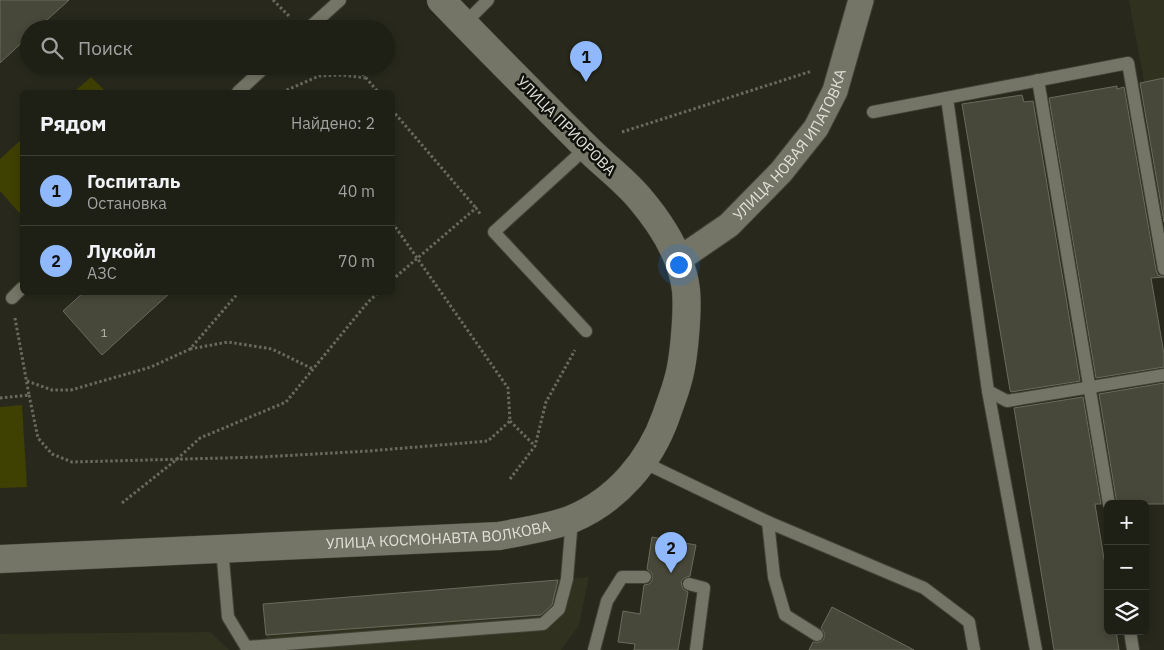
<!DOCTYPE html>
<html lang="ru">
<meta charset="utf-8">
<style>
:root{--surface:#1e1f15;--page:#26271e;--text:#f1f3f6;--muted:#a1a2a0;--line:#3c3d34;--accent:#90b8fd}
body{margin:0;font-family:"IBM Plex Sans",sans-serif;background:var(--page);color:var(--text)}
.controls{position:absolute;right:15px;bottom:15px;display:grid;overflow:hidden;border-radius:8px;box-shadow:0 2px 8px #0003}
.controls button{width:45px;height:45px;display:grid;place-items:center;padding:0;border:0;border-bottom:1px solid var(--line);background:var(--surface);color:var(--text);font:25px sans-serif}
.you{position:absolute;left:678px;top:264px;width:18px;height:18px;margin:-12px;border:4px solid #fff;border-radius:50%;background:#1a73e8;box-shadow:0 0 0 8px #1a73e833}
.badge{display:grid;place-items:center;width:32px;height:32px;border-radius:50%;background:var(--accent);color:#111;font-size:16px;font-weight:700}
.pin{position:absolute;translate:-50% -41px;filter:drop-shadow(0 1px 2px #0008)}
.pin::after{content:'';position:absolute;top:26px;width:18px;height:15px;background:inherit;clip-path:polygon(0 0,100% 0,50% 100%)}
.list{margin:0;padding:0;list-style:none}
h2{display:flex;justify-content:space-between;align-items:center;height:65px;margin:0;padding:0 20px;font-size:21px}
h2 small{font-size:16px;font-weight:400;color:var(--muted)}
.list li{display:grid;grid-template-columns:32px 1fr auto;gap:15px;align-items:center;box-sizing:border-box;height:70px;padding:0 20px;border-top:1px solid var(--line)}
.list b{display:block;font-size:19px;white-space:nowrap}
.list p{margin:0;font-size:16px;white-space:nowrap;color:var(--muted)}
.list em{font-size:16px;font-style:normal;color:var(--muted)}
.icon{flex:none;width:28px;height:28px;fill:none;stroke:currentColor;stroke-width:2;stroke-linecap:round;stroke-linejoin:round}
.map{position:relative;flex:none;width:1164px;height:650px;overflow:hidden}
.search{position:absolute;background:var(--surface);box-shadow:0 2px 8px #0003;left:20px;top:20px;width:375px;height:55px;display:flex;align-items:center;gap:12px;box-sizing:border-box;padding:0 18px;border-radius:28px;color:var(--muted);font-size:19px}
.panel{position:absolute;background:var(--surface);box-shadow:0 2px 8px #0003;left:20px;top:90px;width:375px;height:205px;border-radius:8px}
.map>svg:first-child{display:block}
.built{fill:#30311e}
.green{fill:#3f4102}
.building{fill:#47483a;stroke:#6a6b5d}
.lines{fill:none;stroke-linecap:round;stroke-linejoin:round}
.service-casing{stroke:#424338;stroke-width:14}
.minor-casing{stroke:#424338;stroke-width:27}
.tertiary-casing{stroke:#424338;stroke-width:29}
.path{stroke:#6a6b60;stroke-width:3;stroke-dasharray:2.5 2.5;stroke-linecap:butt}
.service{stroke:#747566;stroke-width:12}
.minor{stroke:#747566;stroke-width:25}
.tertiary{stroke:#747566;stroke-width:28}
.labels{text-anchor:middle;stroke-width:5;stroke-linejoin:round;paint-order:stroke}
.number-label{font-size:12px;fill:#b9bab0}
.street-label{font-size:15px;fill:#dfe0d8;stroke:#10110b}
</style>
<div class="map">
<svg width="1164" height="650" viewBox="0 0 1164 650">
<rect width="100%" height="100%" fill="#28291c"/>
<g class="built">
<polygon points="1129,0 1164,0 1164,184 1131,12"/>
<polygon points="589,577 579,625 561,650 268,650 263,604"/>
<polygon points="210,632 229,650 0,650 0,634"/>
</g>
<g class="green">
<polygon points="91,77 106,92 74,92"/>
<polygon points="22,139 22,216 0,191 0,159"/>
<polygon points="22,405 27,487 0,488 0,407"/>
</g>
<g class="building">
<polygon points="0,0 69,0 37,29 29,29 29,36 0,63"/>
<polygon points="1164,78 1164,222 1140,83"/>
<polygon points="1117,86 1117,89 1124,87 1156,270 1158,275 1164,277 1151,278 1164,354 1164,367 1096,378 1049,98"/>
<polygon points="1022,95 1024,102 1033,101 1080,381 1011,392 1010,390 962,104"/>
<polygon points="84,292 171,292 102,355 63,311"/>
<polygon points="1164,383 1164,504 1117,504 1099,394"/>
<polygon points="1083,397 1101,504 1095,504 1108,583 1108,631 1116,631 1119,650 1054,650 1014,408"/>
<polygon points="652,537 696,545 690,576 684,578 681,582 683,589 688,592 678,650 634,650 635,644 618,642 623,611 640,614 644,585 649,584 652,581 652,573 647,569"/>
<polygon points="558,580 552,605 541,615 266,635 263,604"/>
<polygon points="832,607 914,650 809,650 813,642 820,642 824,639 824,632 821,628"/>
</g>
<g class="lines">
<g class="service-casing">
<g id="service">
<polyline points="464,24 488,0"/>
<polyline points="308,29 340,0"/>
<polyline points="1038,80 1109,504"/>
<polyline points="238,92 266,66"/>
<polyline points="947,98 988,391 1036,650"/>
<polyline points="873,112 1128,63 1164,269"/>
<polyline points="12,298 22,288"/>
<polyline points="586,331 494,232 586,148"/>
<polyline points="988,391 1007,401 1164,375"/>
<polyline points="643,462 768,522 924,588 969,622 974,650"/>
<polyline points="768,522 774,577 785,615 817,635"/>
<polyline points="222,548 228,617 248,650"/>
<polyline points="689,584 704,588 696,650"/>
<polyline points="1130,631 1133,650"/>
<polyline points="247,647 543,624 559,609 567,579 572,519"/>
<polyline points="594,650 607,601 622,577 645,577"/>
</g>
</g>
<g class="minor-casing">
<g id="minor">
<path id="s1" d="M678 260 729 225 781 172 816 128 835 91 861 0"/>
</g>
</g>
<g class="tertiary-casing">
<g id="tertiary">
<path id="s2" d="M0 559 499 536C524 531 549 528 572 519 617 500 650 461 666 416 670 404 675 392 678 380 684 360 688 311 686 290 682 257 662 225 641 200 625 180 602 164 584 145 536 97 488 49 441 0"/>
</g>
</g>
<g class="path">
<polyline points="273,0 290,17"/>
<polyline points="257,26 259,29"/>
<polyline points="356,66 378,92"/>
<polyline points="282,92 319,76 342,75 366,78"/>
<polyline points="392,110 476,208"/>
<polyline points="392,126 394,112"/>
<polyline points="622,132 812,71"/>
<polyline points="392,280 476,208 481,215"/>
<polyline points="190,349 228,342 272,349 313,369"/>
<polyline points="27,381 52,390 71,390 151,367 190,349 239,292"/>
<polyline points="29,395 38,438 52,454 72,462 261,457 369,451 488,441 510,421 508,388 394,225 392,218"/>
<polyline points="0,398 29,395 15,318"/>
<polyline points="510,421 535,446"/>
<polyline points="510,479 535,446 546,402 575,350"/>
<polyline points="122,503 176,460 200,438 286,402 368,302 379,292"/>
</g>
<use href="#service" class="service"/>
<use href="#minor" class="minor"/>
<use href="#tertiary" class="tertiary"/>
</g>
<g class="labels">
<g class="number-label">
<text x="104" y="337">1</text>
</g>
<g class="street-label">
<text transform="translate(566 126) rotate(45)" y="5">УЛИЦА ПРИОРОВА</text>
<text dy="5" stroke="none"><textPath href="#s1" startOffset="164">УЛИЦА НОВАЯ ИПАТОВКА</textPath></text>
<text dy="5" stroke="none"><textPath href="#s2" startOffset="439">УЛИЦА КОСМОНАВТА ВОЛКОВА</textPath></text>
</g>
</g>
</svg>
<div class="controls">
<button>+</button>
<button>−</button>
<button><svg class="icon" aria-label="layers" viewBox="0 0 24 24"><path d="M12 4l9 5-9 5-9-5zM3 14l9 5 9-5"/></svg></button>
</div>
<div class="you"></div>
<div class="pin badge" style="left:586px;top:82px">1</div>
<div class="pin badge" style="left:671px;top:573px">2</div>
<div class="search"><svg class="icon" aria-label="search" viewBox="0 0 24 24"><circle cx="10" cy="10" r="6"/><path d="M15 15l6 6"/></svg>Поиск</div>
<section class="panel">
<h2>Рядом<small>Найдено: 2</small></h2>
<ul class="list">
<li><span class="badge">1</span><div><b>Госпиталь</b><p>Остановка</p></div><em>40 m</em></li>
<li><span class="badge">2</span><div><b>Лукойл</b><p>АЗС</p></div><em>70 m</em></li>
</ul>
</section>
</div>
